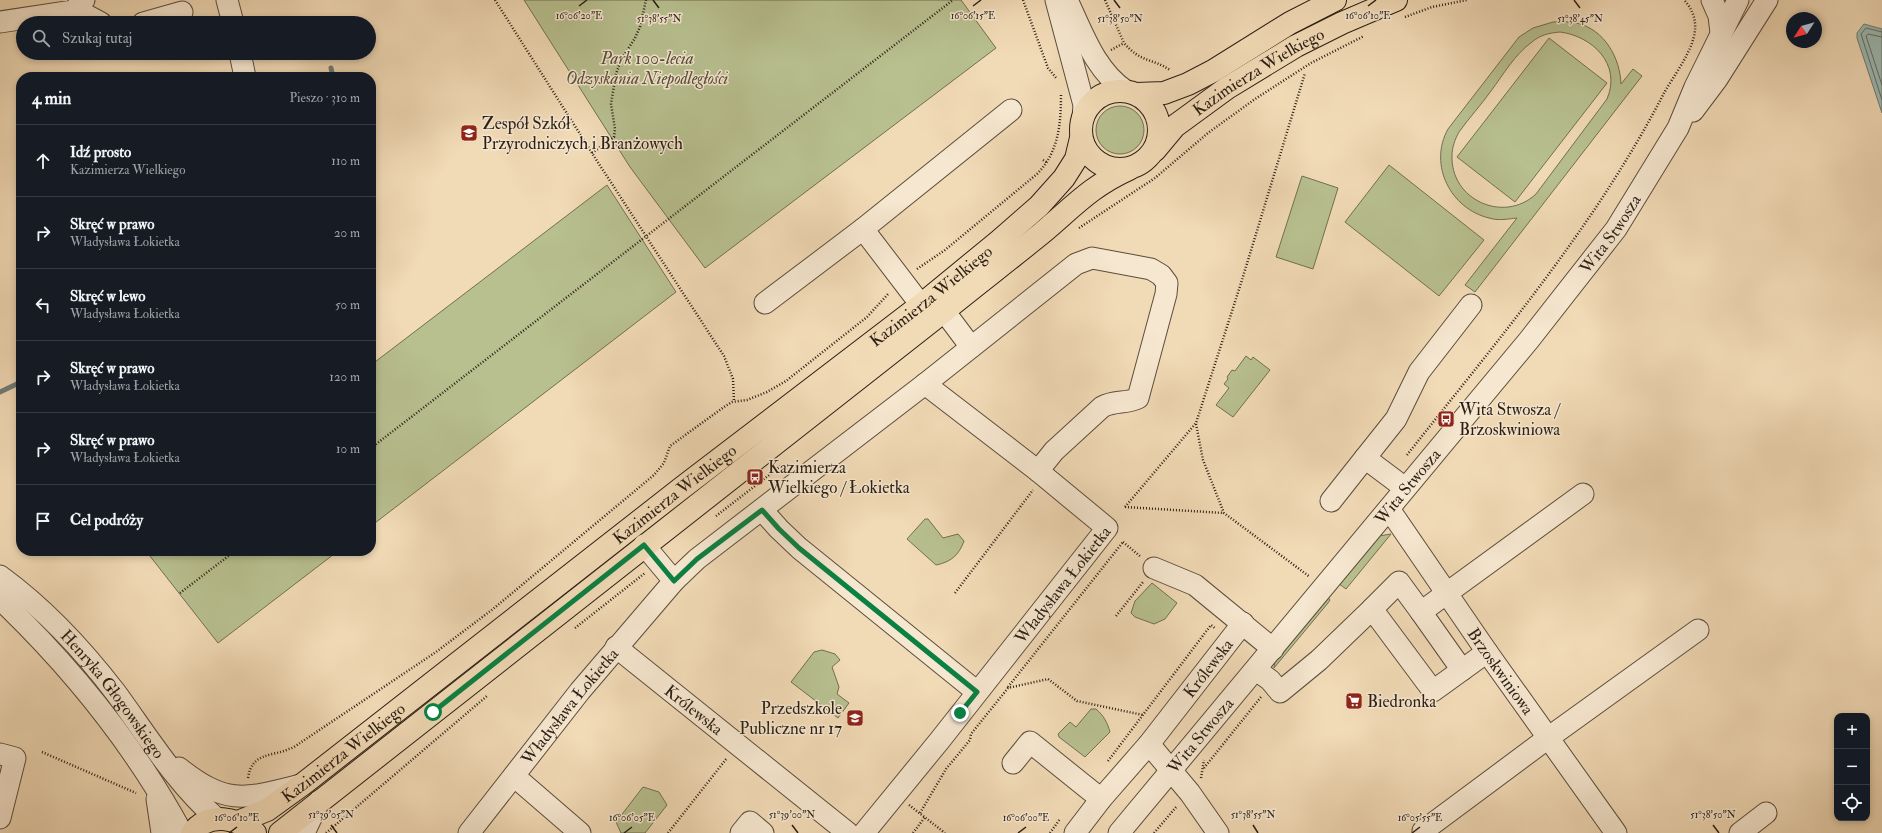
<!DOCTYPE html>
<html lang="pl">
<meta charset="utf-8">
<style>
:root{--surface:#171b24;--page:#242831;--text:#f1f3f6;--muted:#9ea1a6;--line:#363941}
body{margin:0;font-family:"IM FELL Double Pica",serif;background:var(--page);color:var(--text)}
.controls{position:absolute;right:12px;bottom:12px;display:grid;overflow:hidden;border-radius:8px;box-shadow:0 2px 6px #0003}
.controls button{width:36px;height:36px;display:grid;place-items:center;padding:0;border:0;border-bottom:1px solid var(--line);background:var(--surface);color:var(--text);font:20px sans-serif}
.compass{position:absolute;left:1786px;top:12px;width:36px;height:36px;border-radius:50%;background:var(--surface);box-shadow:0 2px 6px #0003;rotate:234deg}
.stop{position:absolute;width:12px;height:12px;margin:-9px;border:3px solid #0b8043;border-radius:50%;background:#fff}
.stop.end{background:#0b8043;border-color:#fff;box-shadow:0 1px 4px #0008}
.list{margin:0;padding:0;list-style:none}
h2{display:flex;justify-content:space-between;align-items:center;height:52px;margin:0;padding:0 16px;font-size:17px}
h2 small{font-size:13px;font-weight:400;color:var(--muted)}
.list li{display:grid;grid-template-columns:26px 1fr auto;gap:12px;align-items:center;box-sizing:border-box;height:72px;padding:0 16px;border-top:1px solid var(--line)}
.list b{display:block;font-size:15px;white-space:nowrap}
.list p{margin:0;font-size:13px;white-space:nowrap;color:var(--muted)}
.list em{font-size:13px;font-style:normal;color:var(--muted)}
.icon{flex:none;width:22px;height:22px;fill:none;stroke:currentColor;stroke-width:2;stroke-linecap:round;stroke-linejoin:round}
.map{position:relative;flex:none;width:1882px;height:833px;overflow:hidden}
.search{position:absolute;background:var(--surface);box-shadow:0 2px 6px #0003;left:16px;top:16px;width:360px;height:44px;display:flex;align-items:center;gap:10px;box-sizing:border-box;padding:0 14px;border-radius:22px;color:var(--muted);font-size:15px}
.panel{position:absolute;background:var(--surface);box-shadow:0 2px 6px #0003;left:16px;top:72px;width:360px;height:484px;border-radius:16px}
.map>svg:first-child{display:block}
.green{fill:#b8c090;stroke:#716f52;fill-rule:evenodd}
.water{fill:#9cbab5;stroke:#6e7c75}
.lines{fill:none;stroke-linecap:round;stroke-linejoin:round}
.shore{stroke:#636c64;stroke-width:1}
.stream{stroke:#6e7c75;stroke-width:5}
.minor-casing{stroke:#5c4d3c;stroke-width:23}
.major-casing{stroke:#2a1e14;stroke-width:24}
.path{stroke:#2a1e14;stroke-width:2.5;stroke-dasharray:1 2;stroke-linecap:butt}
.minor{stroke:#f6e7d0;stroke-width:21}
.major{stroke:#f1dab6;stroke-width:22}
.route{stroke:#0b8043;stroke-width:5}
.ticks{fill:none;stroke:#2a1e14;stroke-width:1.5}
.labels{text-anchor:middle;stroke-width:3;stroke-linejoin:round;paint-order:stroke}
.park-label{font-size:17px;font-style:italic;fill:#554f39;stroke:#f6e7d0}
.street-label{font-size:17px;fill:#2a1e14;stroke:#f6e7d0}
.poi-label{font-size:17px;fill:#2a1e14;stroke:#f6e7d0;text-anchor:start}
.ticks-label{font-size:10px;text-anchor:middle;fill:#2a1e14;stroke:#f6e7d0;stroke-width:3;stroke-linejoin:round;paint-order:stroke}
</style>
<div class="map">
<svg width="1882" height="833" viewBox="0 0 1882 833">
<rect width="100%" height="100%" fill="#f1dab6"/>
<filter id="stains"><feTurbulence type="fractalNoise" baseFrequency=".005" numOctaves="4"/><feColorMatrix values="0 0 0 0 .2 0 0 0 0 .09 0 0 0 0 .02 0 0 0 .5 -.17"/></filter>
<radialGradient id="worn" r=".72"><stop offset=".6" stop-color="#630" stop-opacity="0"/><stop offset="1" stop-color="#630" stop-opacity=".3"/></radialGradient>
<g class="green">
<polygon points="524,0 961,0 996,48 705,268 630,167"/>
<path d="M1553 22C1561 22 1569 21 1577 23 1605 30 1620 58 1621 84L1633 69 1642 76 1475 292 1465 285 1517 218C1508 219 1498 221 1489 218 1451 209 1428 165 1448 129L1519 37 1533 28ZM1560 32C1592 36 1622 64 1607 99L1536 194C1504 224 1450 200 1452 155 1452 148 1455 139 1459 132 1469 118 1481 105 1491 91 1503 75 1515 54 1532 42 1540 35 1549 33 1560 32Z"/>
<polygon points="1549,38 1607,83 1515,202 1457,157"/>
<circle cx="1120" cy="130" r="24"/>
<polygon points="1389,165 1484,240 1439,296 1345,222"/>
<polygon points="1302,176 1338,188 1313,269 1276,257"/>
<polygon points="607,185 676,292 371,526 371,365"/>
<polygon points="1246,356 1251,360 1253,357 1270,370 1233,417 1216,405 1229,388 1224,384 1228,379 1227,377 1232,370 1235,371"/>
<path d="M925 519H928L943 538 958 534 964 541C959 555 951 562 936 565L907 539Z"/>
<polygon points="1391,534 1346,589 1338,583 1379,536"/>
<polygon points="146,551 338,551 218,643"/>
<polygon points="1152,583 1177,603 1165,619 1154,624 1135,617 1131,613 1135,601"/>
<polygon points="1327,596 1330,600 1328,603 1274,668 1275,659"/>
<polygon points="822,650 835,654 840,660 832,667 839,687 837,694 849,703 838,718 791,682 814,652"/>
<path d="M1091 709H1096C1104 716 1107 722 1110 732L1085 757 1059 737 1058 734 1070 722 1076 727Z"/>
<polygon points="643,787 659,792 667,805 645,833 621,833 616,822"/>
</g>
<polygon class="water" points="1864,24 1882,29 1882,113 1857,38 1857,33"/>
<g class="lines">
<g class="shore">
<polyline points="1882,32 1866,28 1861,34 1882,100"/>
<polyline points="1882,37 1868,34 1866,36 1882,85"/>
</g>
<g class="stream">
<polyline points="331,68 333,77"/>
<polyline points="0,392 21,382"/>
</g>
<g class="minor-casing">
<g id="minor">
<polyline points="227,0 233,23"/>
<polyline points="1056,0 1084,105 1083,118"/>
<path d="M1067 0C1082 31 1095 71 1126 91"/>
<polyline points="1712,0 1719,16 1721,33"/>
<polyline points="73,11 88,16 101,23"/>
<polyline points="0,22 73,11 84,0"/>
<polyline points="143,23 182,12"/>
<polyline points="240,53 245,77"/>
<polyline points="1693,111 1717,79 1767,0"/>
<polyline points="765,303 863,229"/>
<polyline points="921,305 863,229 1011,110"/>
<polyline points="944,311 971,347"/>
<polyline points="1405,488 1365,458 1396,419 1419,372 1471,305"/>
<polyline points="1331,501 1365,458"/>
<path id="s1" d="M1389 509 1487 652 1616 833"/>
<polyline points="762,510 779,529 799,548 977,692"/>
<polyline points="1154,568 1195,585 1273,649"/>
<path id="s2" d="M0 576C44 608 83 650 116 693 148 737 176 783 217 819"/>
<path d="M674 581 697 559 925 384 1076 264 1092 258 1151 269 1161 275 1167 283 1166 294 1138 398C1127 404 1114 400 1102 407L1054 451 1038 471"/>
<path d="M0 599C71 667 135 746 182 833"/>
<polyline points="1372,609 1399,582 1421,612 1583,494"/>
<polyline points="1421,612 1462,670"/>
<path id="s3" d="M616 647 848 833"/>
<polyline points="1256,670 1270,680 1280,692 1319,660 1372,609 1433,691 1487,652"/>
<polyline points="1149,744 1190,793 1218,833"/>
<polyline points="0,754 15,758 0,818"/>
<polyline points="1013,763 1030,742 1101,799"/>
<path d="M179 768C227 806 245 799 301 785"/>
<polyline points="514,776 580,833"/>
<polyline points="157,799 162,833"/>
<polyline points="1423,831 1548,738 1698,630"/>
<polyline points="304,833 319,801"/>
<path id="s4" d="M469 833 580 691 674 581 644 545"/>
<polyline points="741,833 750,822 763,833"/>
<path id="s5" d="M864 833 940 740 1107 528 1038 471 925 384"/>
<path id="s6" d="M1075 833 1101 799 1149 744 1243 623"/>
<path id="s7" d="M1119 833 1529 340 1616 229 1678 128 1695 87 1738 0"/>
<polyline points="1740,833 1766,813"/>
</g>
</g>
<g class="major-casing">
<g id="major">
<circle cx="1120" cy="130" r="39"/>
<polyline points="1136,94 1164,93 1188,84 1213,71 1290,23 1335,0"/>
<path id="s8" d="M1155 150 1175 126 1227 88 1296 46 1342 23 1396 0"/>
<path id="s9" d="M238 822 267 810 303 784 683 487 921 305 999 241 1039 206 1064 178 1076 159 1081 138"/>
<path d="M192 833C209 811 237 818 255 833"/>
<path d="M280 833 944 311C976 285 1010 259 1042 233 1073 207 1091 186 1129 169"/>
</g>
</g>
<g class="path">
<polyline points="495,0 599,164 724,356 733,379 734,401"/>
<polyline points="1023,0 1048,68 1057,79"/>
<path d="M1105 0 1124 43C1141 63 1152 58 1170 70"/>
<polyline points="1405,17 1432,7 1467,0"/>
<polyline points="1111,50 1124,43"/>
<polyline points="592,153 614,137 615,129 611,104 616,74 621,60 635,38 640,27 646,0"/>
<polyline points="1043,160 1048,163"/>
<polyline points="1079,228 1155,178 1208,133 1255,99 1311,63 1364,36"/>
<path d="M917 269 945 250 1037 174C1059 152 1061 123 1061 93"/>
<polyline points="1196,424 1203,460 1224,513 1310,577"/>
<polyline points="371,448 953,0"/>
<path d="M1407 455C1498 340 1595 226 1663 95 1673 76 1693 52 1695 30 1696 19 1692 8 1684 0"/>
<polyline points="1125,507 1196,423 1242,280 1305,73"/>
<polyline points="1125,507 1224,513"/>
<polyline points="716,516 782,465"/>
<polyline points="1123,542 1141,557"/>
<polyline points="180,593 235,551"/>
<polyline points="955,593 1033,490"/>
<polyline points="1116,616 1143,582"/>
<polyline points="575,628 645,573"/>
<polyline points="1008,687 1123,542"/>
<polyline points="42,752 136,793"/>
<polyline points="1108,761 1211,625 1216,629"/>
<polyline points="1204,768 1261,697"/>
<path d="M248 778C252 752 271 757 289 749 293 748 297 745 300 743L436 652 493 609 654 475 664 463 670 446 724 407 732 402 747 400 767 392 786 381 867 317 889 293"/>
<polyline points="1201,778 1204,760"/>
<polyline points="909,805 945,833"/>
<polyline points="920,813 946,769 970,740 971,734 1008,688 1048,679 1077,701 1143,715"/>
<polyline points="326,833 487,696"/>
<polyline points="668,833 727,758"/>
<polyline points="913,833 925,817"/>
<polyline points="1050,833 1060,819"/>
<polyline points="1154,833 1177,806"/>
</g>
<use href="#minor" class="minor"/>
<use href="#major" class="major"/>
</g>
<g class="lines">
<polyline class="route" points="433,712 644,545 674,581 697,559 762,510 779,529 799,548 977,692 960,713"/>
</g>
<path class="ticks" d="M653 0 659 8M1114 0 1120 8M1574 0 1580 8M579 6 587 0M973 6 981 0M1368 6 1376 0M331 825 337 833M792 825 798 833M1253 825 1258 833M1713 825 1719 833M229 833 237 827M624 833 632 827M1018 833 1026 827M1412 833 1420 827"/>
<defs>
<g id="school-square" transform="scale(0.9)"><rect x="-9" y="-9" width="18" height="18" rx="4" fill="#8f2418" stroke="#f6e7d0"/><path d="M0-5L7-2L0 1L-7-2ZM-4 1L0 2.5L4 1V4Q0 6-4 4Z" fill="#fff"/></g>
<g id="bus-square" transform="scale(0.9)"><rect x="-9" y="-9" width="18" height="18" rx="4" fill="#8f2418" stroke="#f6e7d0"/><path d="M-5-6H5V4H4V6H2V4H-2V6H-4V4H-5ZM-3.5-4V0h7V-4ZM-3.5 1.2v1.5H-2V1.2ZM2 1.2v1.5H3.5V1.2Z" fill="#fff"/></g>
<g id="supermarket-square" transform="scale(0.9)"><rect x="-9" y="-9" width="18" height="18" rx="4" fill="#8f2418" stroke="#f6e7d0"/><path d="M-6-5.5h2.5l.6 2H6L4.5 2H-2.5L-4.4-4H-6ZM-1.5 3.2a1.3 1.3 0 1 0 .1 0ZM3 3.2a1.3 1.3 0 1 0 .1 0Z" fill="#fff"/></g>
</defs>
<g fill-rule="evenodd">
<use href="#school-square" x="469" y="133"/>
<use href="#bus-square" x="1446" y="419"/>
<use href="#bus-square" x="755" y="477"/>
<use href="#supermarket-square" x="1354" y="701"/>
<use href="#school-square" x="855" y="718"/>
</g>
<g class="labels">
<g class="park-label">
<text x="647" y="64">Park 100-lecia<tspan x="647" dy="20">Odzyskania Niepodległości</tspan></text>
</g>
<g class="street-label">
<text dy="6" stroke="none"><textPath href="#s8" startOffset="131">Kazimierza Wielkiego</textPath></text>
<text dy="6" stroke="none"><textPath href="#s7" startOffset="775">Wita Stwosza</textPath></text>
<text dy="6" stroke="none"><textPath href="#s9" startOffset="871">Kazimierza Wielkiego</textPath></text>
<text dy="6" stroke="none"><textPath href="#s7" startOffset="451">Wita Stwosza</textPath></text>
<text dy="6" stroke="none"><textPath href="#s9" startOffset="547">Kazimierza Wielkiego</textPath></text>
<text dy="6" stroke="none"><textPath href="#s5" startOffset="318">Władysława Łokietka</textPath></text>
<text dy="6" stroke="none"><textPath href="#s6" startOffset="212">Królewska</textPath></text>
<text dy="6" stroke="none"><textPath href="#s1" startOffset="197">Brzoskwiniowa</textPath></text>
<text dy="6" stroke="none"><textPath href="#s2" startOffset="164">Henryka Głogowskiego</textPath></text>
<text dy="6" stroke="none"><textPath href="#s4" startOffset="162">Władysława Łokietka</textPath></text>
<text dy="6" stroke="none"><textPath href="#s3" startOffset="100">Królewska</textPath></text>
<text dy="6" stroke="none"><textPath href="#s7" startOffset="127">Wita Stwosza</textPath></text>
<text dy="6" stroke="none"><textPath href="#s9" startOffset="127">Kazimierza Wielkiego</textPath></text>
</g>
<g class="poi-label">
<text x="482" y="129">Zespół Szkół<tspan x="482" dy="20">Przyrodniczych i Branżowych</tspan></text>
<text x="1459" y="415">Wita Stwosza /<tspan x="1459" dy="20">Brzoskwiniowa</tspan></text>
<text x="768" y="473">Kazimierza<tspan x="768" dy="20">Wielkiego / Łokietka</tspan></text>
<text x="1367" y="707">Biedronka</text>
<text x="842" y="714" text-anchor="end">Przedszkole<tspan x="842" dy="20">Publiczne nr 17</tspan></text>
</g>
</g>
<g class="ticks-label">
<text x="579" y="19">16°06'20"E</text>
<text x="973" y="19">16°06'15"E</text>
<text x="1368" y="19">16°06'10"E</text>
<text x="659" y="22">51°38'55"N</text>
<text x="1120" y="22">51°38'50"N</text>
<text x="1580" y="22">51°38'45"N</text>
<text x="331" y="818">51°39'05"N</text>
<text x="792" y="818">51°39'00"N</text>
<text x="1253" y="818">51°38'55"N</text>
<text x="1713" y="818">51°38'50"N</text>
<text x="237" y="821">16°06'10"E</text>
<text x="632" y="821">16°06'05"E</text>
<text x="1026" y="821">16°06'00"E</text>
<text x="1420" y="821">16°05'55"E</text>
</g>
<rect width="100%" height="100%" filter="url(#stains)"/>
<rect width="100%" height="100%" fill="url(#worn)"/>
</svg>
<div class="controls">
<button>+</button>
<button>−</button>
<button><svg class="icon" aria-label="locate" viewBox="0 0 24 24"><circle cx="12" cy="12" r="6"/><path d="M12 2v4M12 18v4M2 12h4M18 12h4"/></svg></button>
</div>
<svg class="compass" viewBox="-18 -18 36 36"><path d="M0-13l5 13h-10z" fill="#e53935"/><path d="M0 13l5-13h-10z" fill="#9ea1a6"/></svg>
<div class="stop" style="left:433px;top:712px"></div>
<div class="stop end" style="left:960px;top:713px"></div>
<div class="search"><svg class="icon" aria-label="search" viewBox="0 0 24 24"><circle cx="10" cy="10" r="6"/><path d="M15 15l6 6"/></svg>Szukaj tutaj</div>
<section class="panel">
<h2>4 min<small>Pieszo · 310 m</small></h2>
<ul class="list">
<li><svg class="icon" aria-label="ahead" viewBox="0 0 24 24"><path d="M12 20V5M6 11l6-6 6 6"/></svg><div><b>Idź prosto</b><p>Kazimierza Wielkiego</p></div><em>110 m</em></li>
<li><svg class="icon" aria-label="right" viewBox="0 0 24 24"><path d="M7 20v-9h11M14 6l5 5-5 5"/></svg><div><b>Skręć w prawo</b><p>Władysława Łokietka</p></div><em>20 m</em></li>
<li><svg class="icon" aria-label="left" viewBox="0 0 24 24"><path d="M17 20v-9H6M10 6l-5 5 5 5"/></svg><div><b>Skręć w lewo</b><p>Władysława Łokietka</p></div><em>50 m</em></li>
<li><svg class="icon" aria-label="right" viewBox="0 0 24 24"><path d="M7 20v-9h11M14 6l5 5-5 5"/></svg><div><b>Skręć w prawo</b><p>Władysława Łokietka</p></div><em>120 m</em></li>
<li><svg class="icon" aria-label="right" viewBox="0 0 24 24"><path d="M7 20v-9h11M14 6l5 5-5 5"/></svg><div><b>Skręć w prawo</b><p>Władysława Łokietka</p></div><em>10 m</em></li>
<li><svg class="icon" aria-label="arrive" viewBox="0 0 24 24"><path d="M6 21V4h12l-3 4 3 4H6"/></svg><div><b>Cel podróży</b></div></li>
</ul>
</section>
</div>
